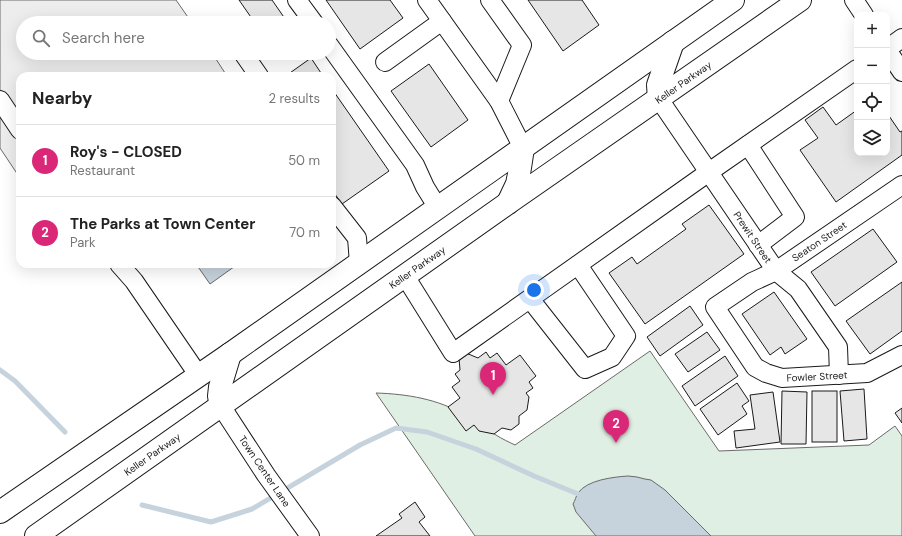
<!DOCTYPE html>
<meta charset="utf-8">
<style>
:root{--surface:#fff;--page:#f6f6f6;--text:#222;--muted:#767676;--line:#e0e0e0;--accent:#db2777}
body{margin:0;font-family:"DM Sans",sans-serif;background:var(--page);color:var(--text)}
.controls{position:absolute;right:12px;top:12px;display:grid;overflow:hidden;border-radius:8px;box-shadow:0 4px 16px #0002}
.controls button{width:36px;height:36px;display:grid;place-items:center;padding:0;border:0;border-bottom:1px solid var(--line);background:var(--surface);color:var(--text);font:20px sans-serif}
.you{position:absolute;left:534px;top:290px;width:14px;height:14px;margin:-10px;border:3px solid #fff;border-radius:50%;background:#1a73e8;box-shadow:0 0 0 6px #1a73e833}
.badge{display:grid;place-items:center;width:26px;height:26px;border-radius:50%;background:var(--accent);color:#fff;font-size:13px;font-weight:700}
.pin{position:absolute;translate:-50% -33px;filter:drop-shadow(0 1px 2px #0008)}
.pin::after{content:'';position:absolute;top:21px;width:14px;height:12px;background:inherit;clip-path:polygon(0 0,100% 0,50% 100%)}
.list{margin:0;padding:0;list-style:none}
h2{display:flex;justify-content:space-between;align-items:center;height:52px;margin:0;padding:0 16px;font-size:17px}
h2 small{font-size:13px;font-weight:400;color:var(--muted)}
.list li{display:grid;grid-template-columns:26px 1fr auto;gap:12px;align-items:center;box-sizing:border-box;height:72px;padding:0 16px;border-top:1px solid var(--line)}
.list b{display:block;font-size:15px;white-space:nowrap}
.list p{margin:0;font-size:13px;white-space:nowrap;color:var(--muted)}
.list em{font-size:13px;font-style:normal;color:var(--muted)}
.icon{flex:none;width:22px;height:22px;fill:none;stroke:currentColor;stroke-width:2;stroke-linecap:round;stroke-linejoin:round}
.map{position:relative;flex:none;width:902px;height:536px;overflow:hidden}
.search{position:absolute;background:var(--surface);box-shadow:0 4px 16px #0002;left:16px;top:16px;width:320px;height:44px;display:flex;align-items:center;gap:10px;box-sizing:border-box;padding:0 14px;border-radius:22px;color:var(--muted);font-size:15px}
.panel{position:absolute;background:var(--surface);box-shadow:0 4px 16px #0002;left:16px;top:72px;width:320px;height:196px;border-radius:12px}
.map>svg:first-child{display:block}
.green{fill:#e0efe3;stroke:#6a6a6a}
.parking{fill:#ededed;stroke:#6a6a6a}
.water{fill:#c6d2dc;stroke:#6a6a6a}
.lines{fill:none;stroke-linecap:round;stroke-linejoin:round}
.stream{stroke:#c6d2dc;stroke-width:5}
.building{fill:#e6e6e6;stroke:#1a1a1a}
.minor-casing{stroke:#1a1a1a;stroke-width:20}
.major-casing{stroke:#1a1a1a;stroke-width:24}
.minor{stroke:#fff;stroke-width:18}
.major{stroke:#fff;stroke-width:22}
.labels{text-anchor:middle;stroke-width:3;stroke-linejoin:round;paint-order:stroke}
.street-label{font-size:10px;fill:#1a1a1a;stroke:#fff}
</style>
<div class="map">
<svg width="902" height="536" viewBox="0 0 902 536">
<rect width="100%" height="100%" fill="#fff"/>
<path class="green" d="M650 351 719 451 869 445 895 426 902 436V536H475L376 393C407 394 438 399 465 415 476 421 485 429 496 435 502 439 509 442 515 445Z"/>
<polygon class="parking" points="0,0 176,0 192,23 23,23 23,53 212,53 227,76 20,76 20,178 0,148"/>
<g class="water">
<polygon points="196,264 238,264 210,284"/>
<path d="M628 476 637 477 645 479 651 480 665 490 711 536H596L576 512 573 504C575 501 576 496 578 493 587 480 613 477 628 476Z"/>
</g>
<g class="lines">
<g class="stream">
<polyline points="0,370 15,381 65,432"/>
<polyline points="142,505 211,522 252,509 360,445 396,428 427,432 476,449 534,476 583,496"/>
</g>
</g>
<g class="building">
<polygon points="239,0 272,0 288,23 255,23"/>
<polygon points="326,0 390,0 403,18 360,49"/>
<polygon points="528,0 582,0 599,25 563,51"/>
<polygon points="311,58 323,76 288,76 287,75"/>
<polygon points="429,64 468,120 431,147 391,91"/>
<polygon points="332,89 389,171 342,204 332,190"/>
<polygon points="823,107 836,125 857,110 857,153 887,153 887,113 900,132 902,131 902,155 836,202 800,150 818,138 805,120"/>
<polygon points="709,205 744,254 645,324 609,273 632,257 637,264 686,229 682,224"/>
<polygon points="873,229 897,262 835,306 811,272"/>
<polygon points="902,282 902,331 870,354 846,321"/>
<polygon points="774,292 807,339 785,354 781,347 770,355 742,314"/>
<polygon points="690,306 703,325 660,356 647,337"/>
<polygon points="707,332 720,350 688,372 675,354"/>
<polygon points="486,352 490,358 497,353 506,365 520,355 536,376 529,382 533,388 526,393 529,397 527,410 519,416 519,424 511,430 502,428 494,434 479,431 474,425 466,431 448,407 460,398 452,387 460,381 455,374 460,370 459,358 466,353 478,358"/>
<polygon points="725,356 738,376 695,406 682,386"/>
<polygon points="737,383 749,401 742,406 747,414 718,435 700,409"/>
<polygon points="864,389 867,439 844,441 840,391"/>
<polygon points="782,391 807,392 806,444 781,444"/>
<rect x="812" y="391" width="25" height="51"/>
<polygon points="773,392 780,442 736,448 734,431 755,429 750,395"/>
<polygon points="902,408 902,423 895,413"/>
<polygon points="415,502 425,517 419,522 430,536 376,536 402,518 399,514"/>
</g>
<g class="lines">
<g class="minor-casing">
<g id="minor">
<polyline points="297,0 314,23"/>
<polyline points="427,0 499,101 523,148"/>
<polyline points="490,0 522,45 499,101"/>
<polyline points="854,0 864,15"/>
<polyline points="329,45 415,165 425,187 438,208"/>
<polyline points="887,49 902,38"/>
<polyline points="887,50 902,72"/>
<polyline points="243,53 259,76"/>
<polyline points="385,62 442,21"/>
<polyline points="659,99 776,271 798,289 838,347 839,375"/>
<polyline points="0,100 20,130"/>
<polyline points="748,145 795,217 758,245"/>
<polyline points="902,185 776,271 752,282 715,307 755,367 766,373 782,378 867,373 902,355"/>
<polyline points="332,206 357,238 359,263"/>
<polyline points="119,264 134,281 199,376"/>
<polyline points="405,276 453,353 709,172 857,69"/>
<polyline points="530,299 585,369 612,357 626,336 578,265"/>
<polyline points="221,406 266,475 310,536"/>
</g>
</g>
<g class="major-casing">
<g id="major">
<polyline points="659,99 658,85 673,42"/>
<polyline points="508,203 517,184 519,174 523,148"/>
<polyline points="221,406 219,396 220,387 230,354"/>
<polyline points="0,512 230,354 733,0"/>
<polyline points="36,536 508,203 800,0"/>
</g>
</g>
<use href="#minor" class="minor"/>
<use href="#major" class="major"/>
</g>
<g class="labels">
<g class="street-label">
<text transform="translate(683 82) rotate(-35)" y="4">Keller Parkway</text>
<text transform="translate(753 237) rotate(56)" y="4">Prewit Street</text>
<text transform="translate(819 241) rotate(-34)" y="4">Seaton Street</text>
<text transform="translate(417 267) rotate(-35)" y="4">Keller Parkway</text>
<text transform="translate(817 376) rotate(-3)" y="4">Fowler Street</text>
<text transform="translate(152 454) rotate(-35)" y="4">Keller Parkway</text>
<text transform="translate(265 471) rotate(56)" y="4">Town Center Lane</text>
</g>
</g>
</svg>
<div class="controls">
<button>+</button>
<button>−</button>
<button><svg class="icon" aria-label="locate" viewBox="0 0 24 24"><circle cx="12" cy="12" r="6"/><path d="M12 2v4M12 18v4M2 12h4M18 12h4"/></svg></button>
<button><svg class="icon" aria-label="layers" viewBox="0 0 24 24"><path d="M12 4l9 5-9 5-9-5zM3 14l9 5 9-5"/></svg></button>
</div>
<div class="you"></div>
<div class="pin badge" style="left:493px;top:395px">1</div>
<div class="pin badge" style="left:616px;top:443px">2</div>
<div class="search"><svg class="icon" aria-label="search" viewBox="0 0 24 24"><circle cx="10" cy="10" r="6"/><path d="M15 15l6 6"/></svg>Search here</div>
<section class="panel">
<h2>Nearby<small>2 results</small></h2>
<ul class="list">
<li><span class="badge">1</span><div><b>Roy's - CLOSED</b><p>Restaurant</p></div><em>50 m</em></li>
<li><span class="badge">2</span><div><b>The Parks at Town Center</b><p>Park</p></div><em>70 m</em></li>
</ul>
</section>
</div>
